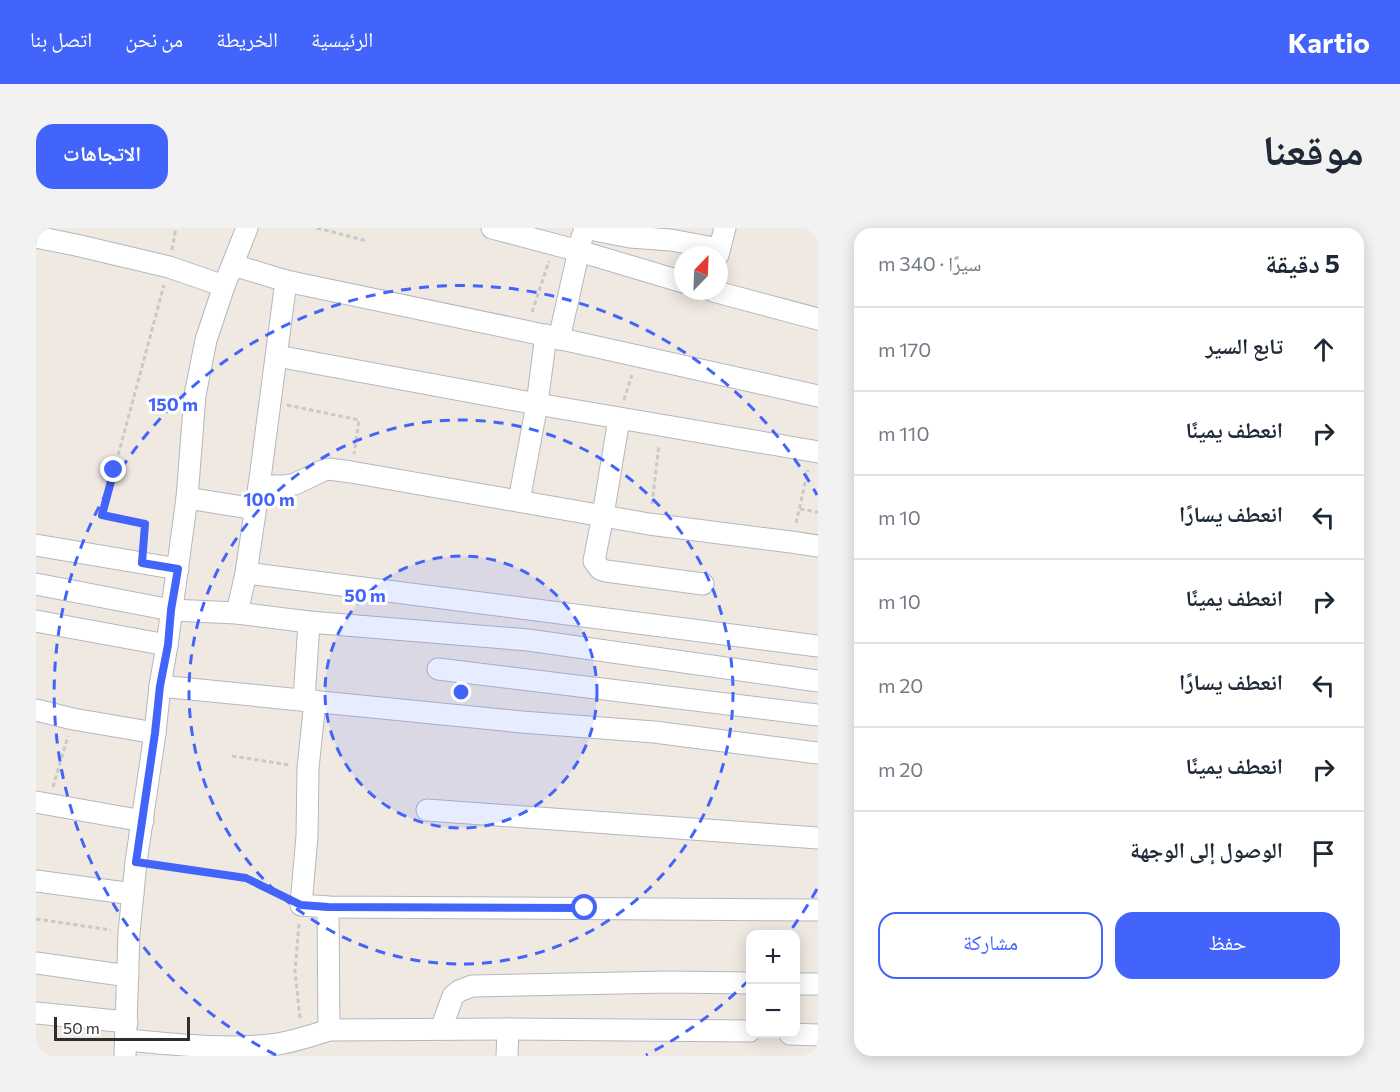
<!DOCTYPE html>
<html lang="ar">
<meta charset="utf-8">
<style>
:root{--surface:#fff;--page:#f2f2f3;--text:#1f2937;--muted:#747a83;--line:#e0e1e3;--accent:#4264fb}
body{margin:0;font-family:Commissioner,"Noto Naskh Arabic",sans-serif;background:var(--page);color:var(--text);direction:rtl}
.controls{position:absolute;right:18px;bottom:18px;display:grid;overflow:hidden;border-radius:12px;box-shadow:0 3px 15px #0003}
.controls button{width:54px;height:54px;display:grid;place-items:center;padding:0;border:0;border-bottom:2px solid var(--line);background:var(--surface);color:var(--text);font:30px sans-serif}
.compass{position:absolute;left:638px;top:18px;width:54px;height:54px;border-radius:50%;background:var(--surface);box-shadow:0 3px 15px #0003;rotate:23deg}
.scale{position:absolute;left:18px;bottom:15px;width:136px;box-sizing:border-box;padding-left:6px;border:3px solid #2e2e2e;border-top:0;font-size:16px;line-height:21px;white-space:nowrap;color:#2e2e2e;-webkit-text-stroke:4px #fff;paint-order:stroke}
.stop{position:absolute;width:18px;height:18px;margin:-14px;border:4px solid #4264fb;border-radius:50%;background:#fff}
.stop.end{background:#4264fb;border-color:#fff;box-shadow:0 2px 6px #0008}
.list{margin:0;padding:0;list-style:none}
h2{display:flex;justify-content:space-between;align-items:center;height:78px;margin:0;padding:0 24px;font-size:26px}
h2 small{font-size:20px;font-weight:400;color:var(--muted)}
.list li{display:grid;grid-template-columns:39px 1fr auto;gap:18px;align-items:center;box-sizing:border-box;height:84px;padding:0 24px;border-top:2px solid var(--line)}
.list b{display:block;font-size:22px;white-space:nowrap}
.list em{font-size:20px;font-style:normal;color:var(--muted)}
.actions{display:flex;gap:12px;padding:18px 24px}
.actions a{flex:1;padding:14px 0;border:2px solid var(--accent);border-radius:18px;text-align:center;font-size:21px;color:var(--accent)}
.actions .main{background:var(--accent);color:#fff}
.icon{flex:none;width:33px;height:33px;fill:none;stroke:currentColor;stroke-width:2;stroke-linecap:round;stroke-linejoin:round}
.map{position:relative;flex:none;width:782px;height:828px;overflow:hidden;direction:ltr;border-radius:18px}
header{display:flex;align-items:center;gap:36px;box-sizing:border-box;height:84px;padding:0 30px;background:var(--accent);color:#fff}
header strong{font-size:28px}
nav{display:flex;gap:33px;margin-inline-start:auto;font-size:21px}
.intro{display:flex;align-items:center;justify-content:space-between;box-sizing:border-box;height:144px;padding:0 36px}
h1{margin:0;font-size:42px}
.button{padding:15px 27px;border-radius:18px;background:var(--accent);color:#fff;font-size:21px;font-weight:700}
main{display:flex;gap:36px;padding:0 36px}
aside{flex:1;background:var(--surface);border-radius:18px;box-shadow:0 3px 15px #0003}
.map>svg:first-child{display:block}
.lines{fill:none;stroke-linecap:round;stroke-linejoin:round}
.minor-casing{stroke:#b4b7c1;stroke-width:23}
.path{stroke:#c9c9c9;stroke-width:3;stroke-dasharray:4.5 3;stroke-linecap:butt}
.minor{stroke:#fff;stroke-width:21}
.route{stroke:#4264fb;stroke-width:8}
.ring{fill:none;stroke:#4264fb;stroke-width:3;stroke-dasharray:10 8}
.centre{fill:#4264fb;stroke:#fff;stroke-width:3}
.ring-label{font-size:18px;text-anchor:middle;font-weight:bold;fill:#4264fb;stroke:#fff;stroke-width:6;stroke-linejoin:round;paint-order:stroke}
</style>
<header>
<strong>Kartio</strong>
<nav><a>الرئيسية</a><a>الخريطة</a><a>من نحن</a><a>اتصل بنا</a></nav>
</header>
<div class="intro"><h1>موقعنا</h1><a class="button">الاتجاهات</a></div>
<main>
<aside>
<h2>5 دقيقة<small>سيرًا · 340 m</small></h2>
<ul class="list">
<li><svg class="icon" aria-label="ahead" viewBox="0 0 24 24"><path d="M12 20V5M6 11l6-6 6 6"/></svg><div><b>تابع السير</b></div><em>170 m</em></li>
<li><svg class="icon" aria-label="right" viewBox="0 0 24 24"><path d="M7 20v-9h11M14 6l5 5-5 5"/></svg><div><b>انعطف يمينًا</b></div><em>110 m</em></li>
<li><svg class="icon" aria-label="left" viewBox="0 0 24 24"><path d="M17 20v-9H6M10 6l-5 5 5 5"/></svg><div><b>انعطف يسارًا</b></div><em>10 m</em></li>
<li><svg class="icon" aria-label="right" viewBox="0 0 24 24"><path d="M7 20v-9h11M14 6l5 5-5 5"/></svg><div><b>انعطف يمينًا</b></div><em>10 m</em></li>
<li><svg class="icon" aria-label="left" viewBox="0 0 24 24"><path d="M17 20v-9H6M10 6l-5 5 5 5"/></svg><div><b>انعطف يسارًا</b></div><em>20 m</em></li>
<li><svg class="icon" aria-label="right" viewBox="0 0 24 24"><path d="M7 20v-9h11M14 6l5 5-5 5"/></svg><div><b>انعطف يمينًا</b></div><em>20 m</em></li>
<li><svg class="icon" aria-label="arrive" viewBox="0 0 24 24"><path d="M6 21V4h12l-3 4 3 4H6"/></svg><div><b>الوصول إلى الوجهة</b></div></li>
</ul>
<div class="actions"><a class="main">حفظ</a><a>مشاركة</a></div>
</aside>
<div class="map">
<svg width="782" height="828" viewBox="0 0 782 828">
<rect width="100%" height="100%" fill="#efe9e1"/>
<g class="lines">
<g class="minor-casing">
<g id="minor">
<polyline points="456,0 543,23 647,54"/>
<polyline points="548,0 594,9 635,12 683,21"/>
<polyline points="0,9 40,17 133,39 188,58"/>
<polyline points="682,27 689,0"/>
<polyline points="197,37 250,53 489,103 782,168"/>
<polyline points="677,63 782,91"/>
<polyline points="523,111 546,9"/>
<polyline points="241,128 501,176 782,224"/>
<polyline points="583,191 567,287 558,333 564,341 570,343 667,356"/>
<polyline points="223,258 247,258 259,256 286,243 293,241 315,244 613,296 755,314 782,318"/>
<polyline points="151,270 219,281"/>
<polyline points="483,273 501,176 510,107"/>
<polyline points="0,317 142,341"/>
<polyline points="210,345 782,418"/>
<polyline points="0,356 135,382 201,385 273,394 492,412 782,453"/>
<polyline points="201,385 210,345 223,258 250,53"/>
<polyline points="0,393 131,417"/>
<polyline points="402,441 782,487"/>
<polyline points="124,458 486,494 618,504 782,525"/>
<polyline points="268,472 273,394"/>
<polyline points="279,473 272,540 271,608 265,677 292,679 782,682"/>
<polyline points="0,482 37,491 119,505"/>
<polyline points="0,574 107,593"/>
<polyline points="391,582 782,610"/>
<polyline points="0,653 97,666"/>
<polyline points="292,679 293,802"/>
<polyline points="0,735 92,748"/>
<polyline points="760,756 782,756"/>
<polyline points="0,785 91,794"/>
<polyline points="405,801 417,768 423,763 436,758 632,754 714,755"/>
<polyline points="754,806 782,807"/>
<path d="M90 812C138 816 186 822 234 817 254 815 274 808 293 802L472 801 714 803"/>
<polyline points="89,828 93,705 100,634 119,505 124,458 131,417 151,270 159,167 170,112 188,58 211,0"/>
<polyline points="471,828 472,801"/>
</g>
</g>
<g class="path">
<polyline points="281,0 331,13"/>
<polyline points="136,22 140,0"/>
<polyline points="496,84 513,33"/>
<polyline points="588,172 596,147"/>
<polyline points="251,177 323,192 318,226"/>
<polyline points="616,276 623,217"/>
<polyline points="764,281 782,284"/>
<polyline points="760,295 772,242"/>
<polyline points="107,317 109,296 66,287 128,57"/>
<polyline points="196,528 254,537"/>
<polyline points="17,559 32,508"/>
<polyline points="118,637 210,650 247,668"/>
<polyline points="0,691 75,702"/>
<polyline points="263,696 259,743 264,791"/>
</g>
<use href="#minor" class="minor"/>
</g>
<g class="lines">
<polyline class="route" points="78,242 66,287 109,296 106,335 142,341 135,382 132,417 124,458 119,505 100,634 210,650 265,677 292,679 549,680"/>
</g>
<circle cx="425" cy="464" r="136" fill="#4264fb" fill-opacity=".12"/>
<g class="ring">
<circle cx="425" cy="464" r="136"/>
<circle cx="425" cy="464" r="272"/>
<path d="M781 661A407 407 0 0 1 752 706M713 752A407 407 0 0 1 610 827M240 827A407 407 0 1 1 781 267"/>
</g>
<circle cx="425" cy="464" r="9" class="centre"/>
<g class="ring-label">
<text x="137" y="183">150 m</text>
<text x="233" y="278">100 m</text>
<text x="329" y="374">50 m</text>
</g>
</svg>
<div class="controls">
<button>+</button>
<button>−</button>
</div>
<svg class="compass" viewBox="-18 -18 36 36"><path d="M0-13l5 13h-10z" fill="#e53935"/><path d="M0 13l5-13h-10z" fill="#747a83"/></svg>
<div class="scale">50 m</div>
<div class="stop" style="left:549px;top:680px"></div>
<div class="stop end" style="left:78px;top:242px"></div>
</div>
</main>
